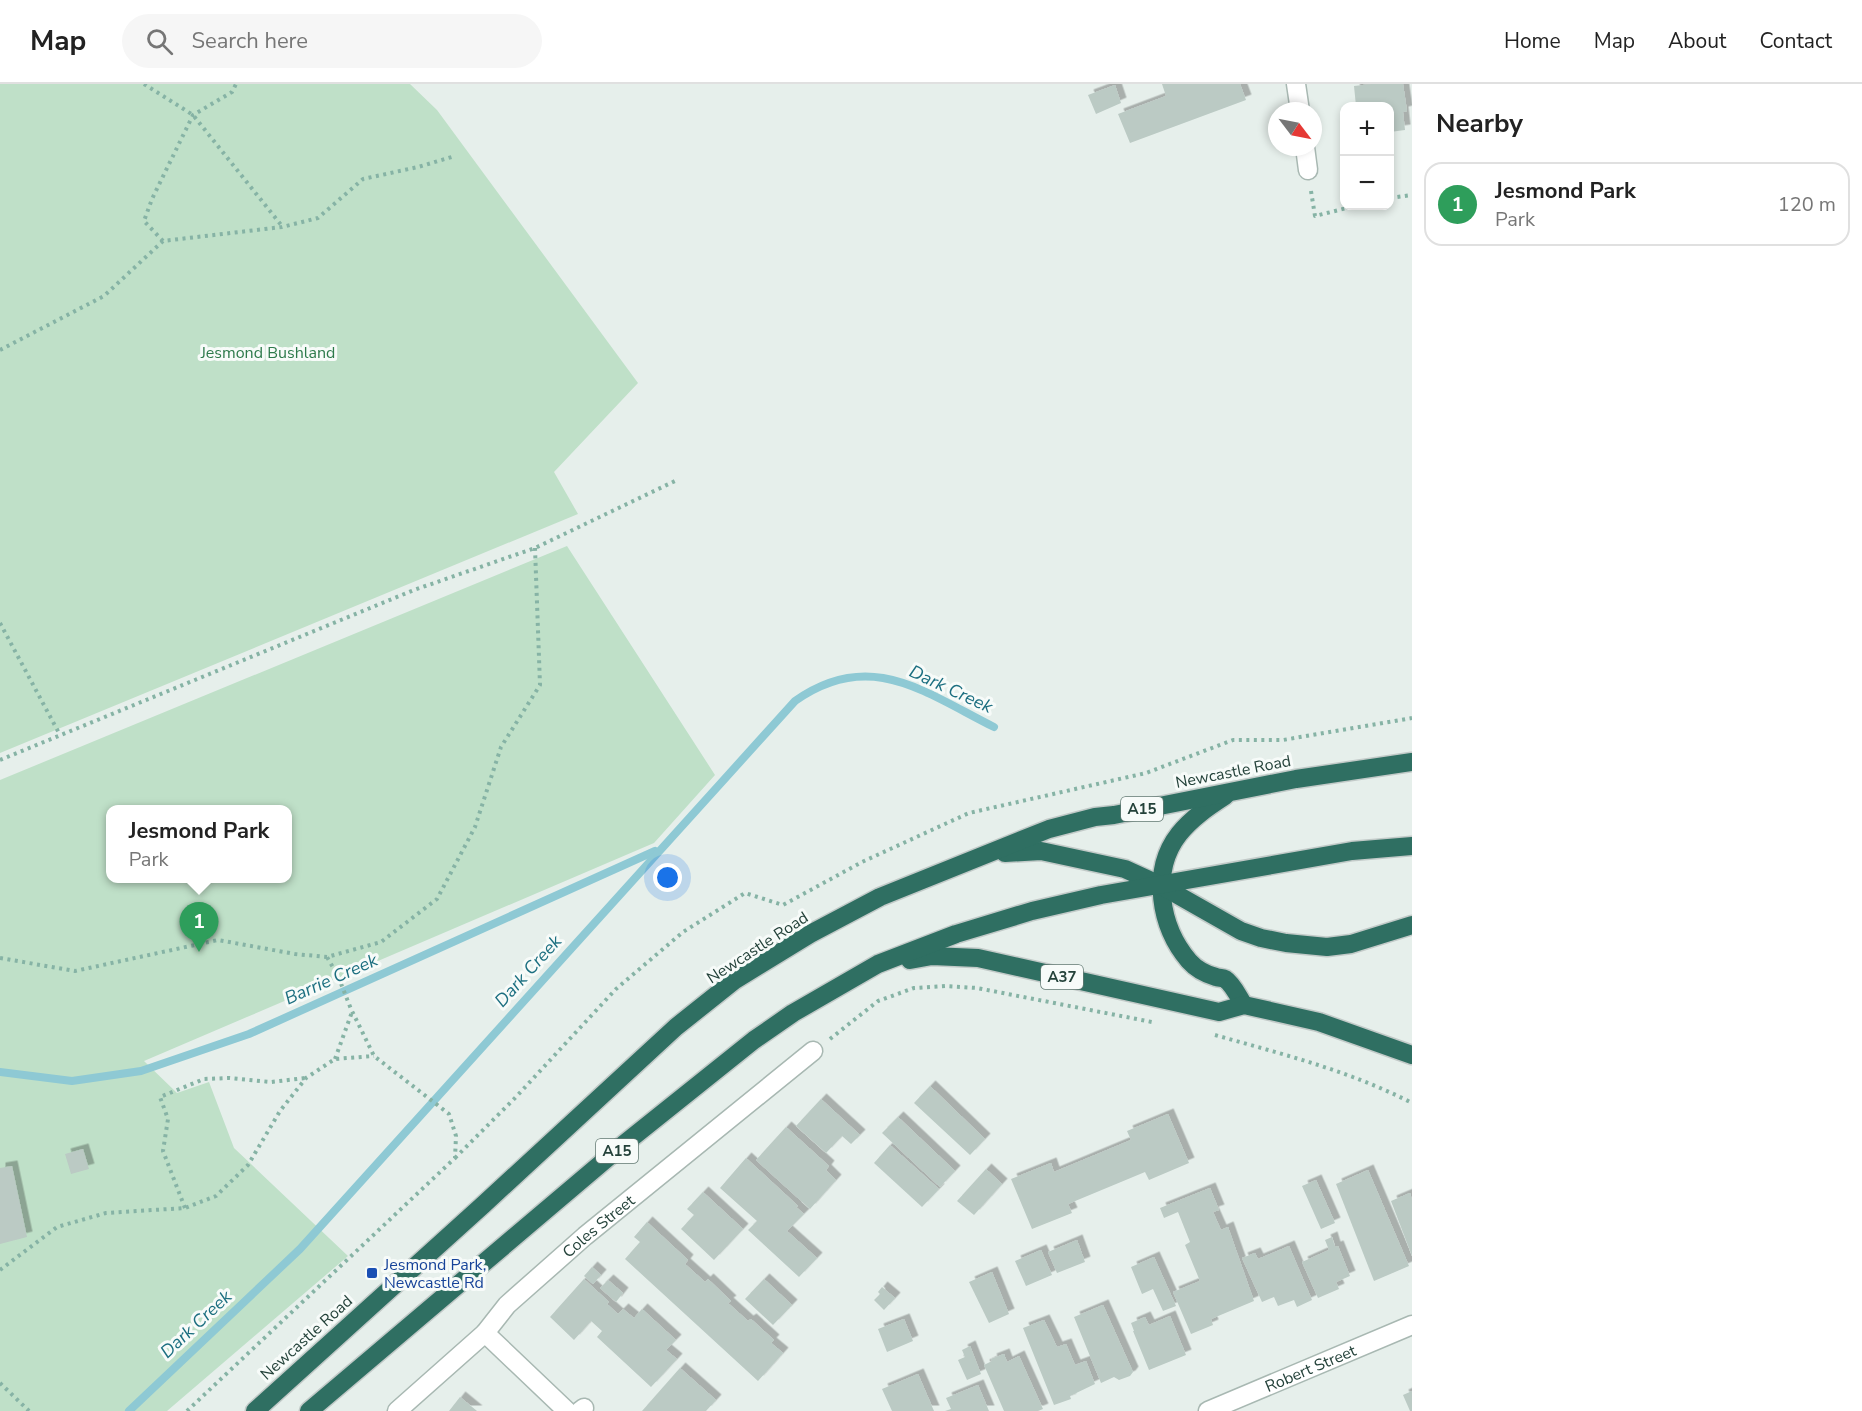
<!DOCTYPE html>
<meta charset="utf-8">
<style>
:root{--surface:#fff;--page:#f6f6f6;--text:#222;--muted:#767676;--line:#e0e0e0;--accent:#db2777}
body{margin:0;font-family:"Nunito Sans",sans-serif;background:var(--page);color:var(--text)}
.controls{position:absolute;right:18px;top:18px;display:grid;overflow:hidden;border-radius:12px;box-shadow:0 3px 9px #0003}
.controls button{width:54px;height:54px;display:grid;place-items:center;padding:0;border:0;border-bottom:2px solid var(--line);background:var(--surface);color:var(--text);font:30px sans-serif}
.compass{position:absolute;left:1268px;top:18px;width:54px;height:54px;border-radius:50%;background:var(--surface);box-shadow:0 3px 9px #0003;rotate:122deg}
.you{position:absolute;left:668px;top:794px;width:21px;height:21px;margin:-15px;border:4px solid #fff;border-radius:50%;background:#1a73e8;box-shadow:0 0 0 9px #1a73e833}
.badge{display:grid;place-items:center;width:39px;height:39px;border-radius:50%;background:var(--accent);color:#fff;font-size:20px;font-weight:700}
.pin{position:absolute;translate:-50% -50px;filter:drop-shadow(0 2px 3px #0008)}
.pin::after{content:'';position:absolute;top:32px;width:21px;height:18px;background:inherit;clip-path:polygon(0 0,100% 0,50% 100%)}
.popup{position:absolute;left:106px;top:721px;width:186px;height:78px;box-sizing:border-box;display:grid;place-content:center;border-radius:12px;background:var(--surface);filter:drop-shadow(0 2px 4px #0005);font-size:20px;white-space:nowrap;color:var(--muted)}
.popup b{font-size:22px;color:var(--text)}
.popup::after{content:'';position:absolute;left:50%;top:100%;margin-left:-12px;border:12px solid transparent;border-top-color:var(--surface)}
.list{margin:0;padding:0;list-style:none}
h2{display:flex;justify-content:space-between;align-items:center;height:78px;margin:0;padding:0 24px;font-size:26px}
h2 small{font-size:20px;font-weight:400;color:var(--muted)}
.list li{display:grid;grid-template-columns:39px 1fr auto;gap:18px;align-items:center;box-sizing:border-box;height:84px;margin:0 12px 12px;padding:0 12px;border:2px solid var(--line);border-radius:18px}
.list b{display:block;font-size:22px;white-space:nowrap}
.list p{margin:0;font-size:20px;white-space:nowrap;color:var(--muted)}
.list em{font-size:20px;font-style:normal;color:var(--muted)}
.icon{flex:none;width:33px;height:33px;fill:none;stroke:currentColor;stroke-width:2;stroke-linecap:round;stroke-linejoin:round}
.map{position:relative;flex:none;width:1412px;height:1327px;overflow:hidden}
header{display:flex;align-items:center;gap:36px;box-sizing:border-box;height:84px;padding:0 30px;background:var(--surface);border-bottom:2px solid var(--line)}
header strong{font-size:28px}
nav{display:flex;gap:33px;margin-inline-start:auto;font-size:21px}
.search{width:420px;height:54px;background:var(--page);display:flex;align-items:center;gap:15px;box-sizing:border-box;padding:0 21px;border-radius:33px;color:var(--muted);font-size:22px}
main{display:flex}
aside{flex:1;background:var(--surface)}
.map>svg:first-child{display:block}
.green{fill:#bfe0c8;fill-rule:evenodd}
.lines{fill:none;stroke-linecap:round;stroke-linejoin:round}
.stream{stroke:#8ec9d4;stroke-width:8}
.building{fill:#bbcac4;filter:url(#shadow)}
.minor-casing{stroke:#a8b8b2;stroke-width:21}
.highway-casing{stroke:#c2cac8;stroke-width:21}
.path{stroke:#86b3a5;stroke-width:4;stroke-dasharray:3 4.5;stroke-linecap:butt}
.minor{stroke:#fff;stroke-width:18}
.highway{stroke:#2f6f62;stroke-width:18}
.transit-dot{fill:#1a4fb4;stroke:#f7fbf9;stroke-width:2}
.labels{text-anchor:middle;stroke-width:6;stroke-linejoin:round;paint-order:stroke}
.shield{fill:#f7fbf9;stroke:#637a73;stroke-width:1.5}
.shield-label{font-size:15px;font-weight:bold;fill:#24423a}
.park-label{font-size:16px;fill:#2d7a4b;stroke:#f7fbf9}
.street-label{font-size:16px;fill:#24423a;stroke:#f7fbf9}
.transit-label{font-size:16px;fill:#164399;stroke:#f7fbf9;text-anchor:start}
.water-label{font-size:18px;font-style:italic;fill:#1c6f80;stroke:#f7fbf9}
</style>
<header>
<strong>Map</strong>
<div class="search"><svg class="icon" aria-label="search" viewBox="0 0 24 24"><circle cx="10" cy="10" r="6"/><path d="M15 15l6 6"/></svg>Search here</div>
<nav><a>Home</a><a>Map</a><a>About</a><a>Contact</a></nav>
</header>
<main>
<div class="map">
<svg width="1412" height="1327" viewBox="0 0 1412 1327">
<defs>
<filter id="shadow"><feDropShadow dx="5.5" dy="-5.5" stdDeviation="0" flood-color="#0004"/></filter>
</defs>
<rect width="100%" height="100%" fill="#e6efeb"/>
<g class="green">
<polygon points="0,0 410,0 437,26 638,299 554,388 578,430 0,669"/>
<path d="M567 462 715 691 654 759 144 977 177 1009 209 998 234 1064 348 1172 167 1327H0V696ZM110 726H288V794H110Z"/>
</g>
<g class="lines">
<g class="stream">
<polyline points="0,988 72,997 141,987 249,950 655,767"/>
<path d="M129 1327 300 1165 795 617C870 564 924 608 994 643"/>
</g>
</g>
<g class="building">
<polygon points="1162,0 1240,0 1246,16 1130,59 1118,30 1166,12"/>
<polygon points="1372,0 1403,0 1407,27 1403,28 1405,46 1390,48 1390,22 1356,22 1354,2"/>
<polygon points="1115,1 1121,19 1096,30 1088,11"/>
<polygon points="930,1002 985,1055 970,1071 914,1019"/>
<polygon points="821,1015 860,1051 851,1060 842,1052 826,1069 796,1042"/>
<polygon points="1168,1030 1189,1079 1149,1096 1145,1088 1068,1120 1072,1129 1032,1145 1011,1095 1051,1079 1054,1088 1131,1056 1127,1047"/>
<polygon points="898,1033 955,1087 940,1103 882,1049"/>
<polygon points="786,1043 829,1082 826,1086 836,1096 810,1125 756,1076"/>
<polygon points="890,1061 939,1105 922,1123 874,1079"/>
<polygon points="83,1065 89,1085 71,1090 65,1070"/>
<polygon points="746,1074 798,1122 796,1123 804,1130 787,1147 817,1174 799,1193 748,1146 757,1137 720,1104"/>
<polygon points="12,1082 27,1153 0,1160 0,1084"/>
<polygon points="986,1085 1002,1100 974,1131 957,1117"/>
<polygon points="1368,1086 1409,1182 1374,1197 1336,1100"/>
<polygon points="1316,1096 1335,1139 1321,1145 1302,1102"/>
<polygon points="1210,1104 1219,1126 1213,1128 1221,1146 1228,1143 1254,1217 1211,1235 1213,1241 1191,1250 1173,1208 1200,1197 1185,1161 1190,1158 1178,1128 1164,1134 1160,1124"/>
<polygon points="703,1108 743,1145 714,1176 681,1145 694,1131 687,1125"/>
<polygon points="1410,1109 1412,1116 1412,1172 1391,1117"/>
<polygon points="647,1138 688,1176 685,1180 705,1198 708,1195 731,1217 728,1219 748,1237 751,1235 774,1256 771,1259 783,1269 758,1297 625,1175 640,1158 634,1153"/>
<polygon points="1332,1153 1335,1163 1338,1162 1350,1192 1336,1198 1339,1205 1318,1214 1302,1178 1329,1166 1325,1156"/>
<polygon points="1077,1156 1085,1178 1057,1189 1048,1168"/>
<polygon points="1289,1162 1312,1216 1297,1223 1294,1216 1278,1222 1274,1213 1262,1218 1242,1174 1255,1169 1258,1175"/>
<polygon points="1041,1166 1052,1191 1026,1202 1015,1177"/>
<polygon points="1154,1173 1176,1222 1163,1227 1153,1205 1142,1210 1131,1183"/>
<polygon points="592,1183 601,1191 593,1200 584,1192"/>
<polygon points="992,1188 1009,1230 989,1239 969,1198"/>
<polygon points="584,1195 609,1218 607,1220 618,1230 623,1225 634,1234 642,1225 676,1256 666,1266 677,1275 651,1303 597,1253 602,1247 591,1237 574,1256 550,1233"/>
<polygon points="764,1195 792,1221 773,1241 745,1215"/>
<polygon points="608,1196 623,1209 616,1218 600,1204"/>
<polygon points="882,1203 895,1214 884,1226 874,1216 880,1210 878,1208"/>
<polygon points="1103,1221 1133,1288 1130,1292 1119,1296 1114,1293 1101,1299 1074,1233"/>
<polygon points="1170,1232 1186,1271 1149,1286 1133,1247 1134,1247 1131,1239 1145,1233 1149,1241"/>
<polygon points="904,1235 913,1257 887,1268 878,1245"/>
<polygon points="1044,1236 1057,1263 1066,1260 1075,1281 1086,1277 1095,1300 1070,1312 1071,1315 1054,1321 1023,1244"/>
<polygon points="970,1262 981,1290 967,1296 958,1276 965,1273 962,1266"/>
<polygon points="1004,1270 1007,1278 1019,1272 1043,1325 1038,1327 1004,1327 984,1281 992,1277 991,1275"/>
<polygon points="680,1284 716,1316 706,1327 642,1327"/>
<polygon points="918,1290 934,1327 892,1327 882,1305"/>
<polygon points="978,1301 989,1327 945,1327 951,1325 946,1314"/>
<polygon points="1412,1307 1412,1327 1410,1327 1403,1311"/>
<polygon points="460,1313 477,1327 449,1327"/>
</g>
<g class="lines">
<g class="minor-casing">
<g id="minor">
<polyline points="1296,0 1300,27"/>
<polyline points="1305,63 1308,86"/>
<polyline points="485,1249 567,1327"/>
<path id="s1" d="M397 1327 485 1249 507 1221 585 1152 813 967"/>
<polyline points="580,1327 584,1324"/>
<path id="s2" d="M1208 1327 1412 1241"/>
</g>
</g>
<g class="highway-casing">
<g id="highway">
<path d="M1225 712C1208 723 1192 734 1179 750 1150 787 1160 843 1189 877 1197 886 1205 890 1216 893 1219 894 1223 894 1225 895 1233 900 1239 914 1244 921"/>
<polyline points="1005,769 1041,767 1125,785 1160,801 1241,847 1261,854 1286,859 1327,863 1351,860 1412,841"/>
<polyline points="910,876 932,872 978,874 1219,928 1244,921 1319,938 1412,971"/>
<polyline points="255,1327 483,1121 676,943 735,896 810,850 880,813 1049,745 1095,733 1114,731 1296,695 1412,678"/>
<polyline points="309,1327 624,1060 754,956 793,929 878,880 956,850 1032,827 1101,811 1352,767 1412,762"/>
</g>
</g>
<g class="path">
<polyline points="144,0 193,31 282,142"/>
<polyline points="1311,107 1315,132 1355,122"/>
<polyline points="1390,114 1412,111"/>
<polyline points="163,157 144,137 152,115 193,31 232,8 236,0"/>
<polyline points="0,266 104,212 163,157 282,143 318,134 363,95 418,83 455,72"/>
<polyline points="0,539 60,651"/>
<polyline points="0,676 414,506 535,464 675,397"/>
<polyline points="0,874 75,887 218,856 295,870 327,873 381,858 437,815 475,743 501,663 540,601 535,464"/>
<path d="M1215 951C1282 970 1350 987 1412 1019"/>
<polyline points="830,955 878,917 914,904 946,902 977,904 1152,938"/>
<polyline points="335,975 352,928"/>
<polyline points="455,1074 515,1014 616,905 683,848 745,809 783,821 862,778 969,729 1146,689 1233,656 1283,656 1412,634"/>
<polyline points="185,1124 163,1067 168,1035 160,1013 204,995 229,994 271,998 305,994"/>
<polyline points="0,1186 57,1143 106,1129 185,1124 216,1112 248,1081 280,1027 306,994 335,975 374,972"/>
<polyline points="0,1299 29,1327"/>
<polyline points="187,1327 455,1074 456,1052 449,1030 374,972 351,925 338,892 327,873"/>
</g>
<use href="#minor" class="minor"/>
<use href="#highway" class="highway"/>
</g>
<rect class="transit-dot" x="366" y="1183" width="12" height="12" rx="3"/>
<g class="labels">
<g class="shield">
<rect x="1121" y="713" width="42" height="24" rx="4.5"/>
<rect x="1041" y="881" width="42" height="24" rx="4.5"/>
<rect x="596" y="1055" width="42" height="24" rx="4.5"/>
</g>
<g class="shield-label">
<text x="1142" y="730">A15</text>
<text x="1062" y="898">A37</text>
<text x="617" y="1072">A15</text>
</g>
<g class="park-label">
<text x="268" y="274">Jesmond Bushland</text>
</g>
<g class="street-label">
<text transform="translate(1233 687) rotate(-11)" y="6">Newcastle Road</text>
<text transform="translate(757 863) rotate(-33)" y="6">Newcastle Road</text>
<text dy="6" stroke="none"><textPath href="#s1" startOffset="274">Coles Street</textPath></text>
<text transform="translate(306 1253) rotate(-42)" y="6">Newcastle Road</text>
<text dy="6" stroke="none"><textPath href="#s2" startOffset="111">Robert Street</textPath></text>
</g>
<g class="transit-label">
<text x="384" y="1186">Jesmond Park,<tspan x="384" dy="18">Newcastle Rd</tspan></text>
</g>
<g class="water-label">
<text transform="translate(951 605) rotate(25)" y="6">Dark Creek</text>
<text transform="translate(528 887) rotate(-48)" y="6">Dark Creek</text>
<text transform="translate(331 895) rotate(-24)" y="6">Barrie Creek</text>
<text transform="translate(196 1240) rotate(-43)" y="6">Dark Creek</text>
</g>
</g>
</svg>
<div class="controls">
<button>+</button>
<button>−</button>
</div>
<svg class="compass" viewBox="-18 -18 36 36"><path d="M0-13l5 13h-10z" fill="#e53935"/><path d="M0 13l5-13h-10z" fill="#767676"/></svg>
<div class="you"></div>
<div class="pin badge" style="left:199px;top:868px;background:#2e9e5b">1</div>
<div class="popup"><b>Jesmond Park</b>Park</div>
</div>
<aside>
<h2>Nearby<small></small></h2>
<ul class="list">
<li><span class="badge" style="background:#2e9e5b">1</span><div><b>Jesmond Park</b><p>Park</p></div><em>120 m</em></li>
</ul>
</aside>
</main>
